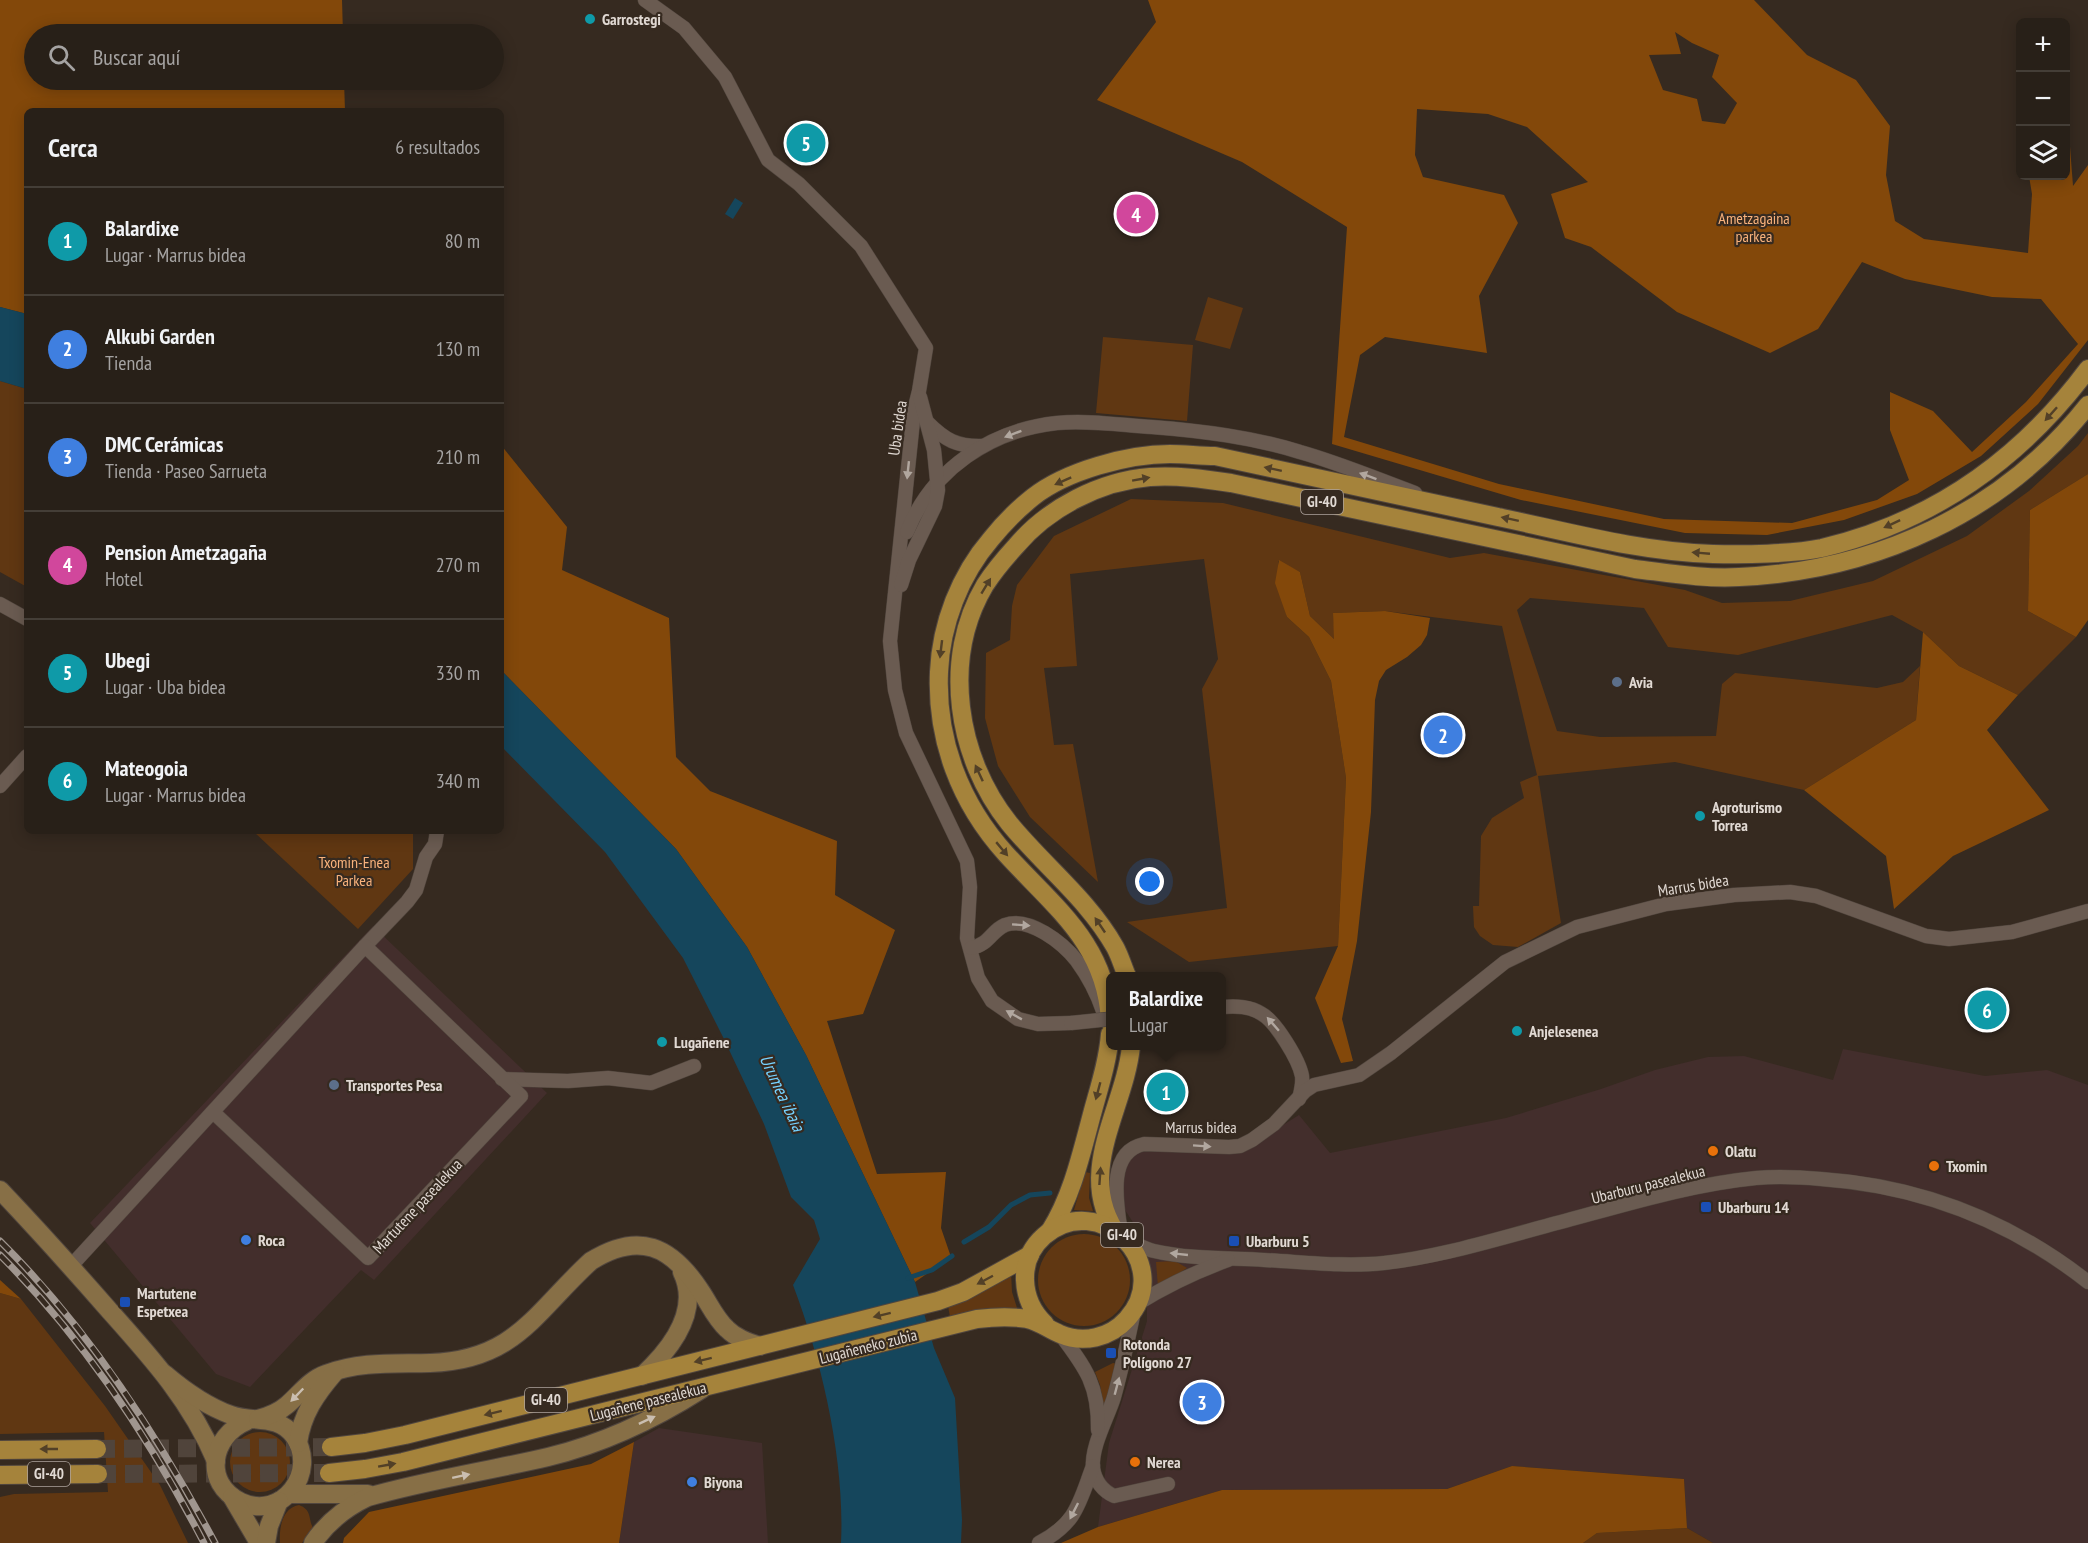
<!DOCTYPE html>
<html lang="es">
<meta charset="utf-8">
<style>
:root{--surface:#282018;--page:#342d25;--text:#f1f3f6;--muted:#a5a3a2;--line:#443e37;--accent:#8c9099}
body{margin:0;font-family:"PT Sans Narrow",sans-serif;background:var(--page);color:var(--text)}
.controls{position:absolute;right:18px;top:18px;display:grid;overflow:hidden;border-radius:9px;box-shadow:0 3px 15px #0003}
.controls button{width:54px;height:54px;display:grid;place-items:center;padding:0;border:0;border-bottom:2px solid var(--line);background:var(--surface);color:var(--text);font:30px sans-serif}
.you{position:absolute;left:1150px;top:882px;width:21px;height:21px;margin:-15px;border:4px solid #fff;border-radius:50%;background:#1a73e8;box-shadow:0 0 0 9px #1a73e833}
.badge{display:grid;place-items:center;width:39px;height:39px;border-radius:50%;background:var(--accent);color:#fff;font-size:20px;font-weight:700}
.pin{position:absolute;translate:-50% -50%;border:3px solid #fff;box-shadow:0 2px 6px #0006}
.popup{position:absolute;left:1106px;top:972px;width:120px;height:78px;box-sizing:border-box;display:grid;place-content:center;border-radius:9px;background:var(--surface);filter:drop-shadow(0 2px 4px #0005);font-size:20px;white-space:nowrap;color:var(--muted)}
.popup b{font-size:22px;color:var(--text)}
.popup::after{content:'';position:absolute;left:50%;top:100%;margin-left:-12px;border:12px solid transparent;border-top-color:var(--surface)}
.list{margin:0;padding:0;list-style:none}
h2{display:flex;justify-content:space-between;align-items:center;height:78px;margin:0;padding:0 24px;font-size:26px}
h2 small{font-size:20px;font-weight:400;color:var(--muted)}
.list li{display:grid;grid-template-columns:39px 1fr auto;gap:18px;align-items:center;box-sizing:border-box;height:108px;padding:0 24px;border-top:2px solid var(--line)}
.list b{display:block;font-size:22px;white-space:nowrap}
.list p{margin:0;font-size:20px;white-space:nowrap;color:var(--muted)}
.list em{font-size:20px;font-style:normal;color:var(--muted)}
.icon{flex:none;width:33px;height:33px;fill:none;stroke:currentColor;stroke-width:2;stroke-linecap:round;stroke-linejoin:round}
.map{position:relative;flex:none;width:2088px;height:1543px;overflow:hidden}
.search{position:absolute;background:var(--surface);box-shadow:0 3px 15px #0003;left:24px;top:24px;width:480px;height:66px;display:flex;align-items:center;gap:15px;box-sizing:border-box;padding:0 21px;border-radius:33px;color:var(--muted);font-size:22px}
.panel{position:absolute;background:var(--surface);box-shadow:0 3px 15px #0003;left:24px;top:108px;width:480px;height:726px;border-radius:9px}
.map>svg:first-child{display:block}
.industrial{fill:#432e2c}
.green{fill:#603712}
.forest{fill:#83480a;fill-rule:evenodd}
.water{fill:#15465c}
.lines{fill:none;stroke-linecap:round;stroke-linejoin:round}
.stream{stroke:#15465c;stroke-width:5}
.primary-tunnel{stroke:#50443b;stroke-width:18;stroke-dasharray:18 9;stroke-linecap:butt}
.street-casing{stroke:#51463e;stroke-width:15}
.secondary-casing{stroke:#51463e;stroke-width:20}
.primary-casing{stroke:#51463e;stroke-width:20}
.street{stroke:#6a5b51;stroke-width:14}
.secondary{stroke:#876f46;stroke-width:18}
.primary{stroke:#a5833b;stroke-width:18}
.rail-casing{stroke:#a0968f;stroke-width:7}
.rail{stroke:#362a20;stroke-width:4.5;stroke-dasharray:14;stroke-linecap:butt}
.street-bridge-casing{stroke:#51463e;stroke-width:15;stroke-linecap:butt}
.street-bridge{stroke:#6a5b51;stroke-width:14}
.oneway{fill:#524027}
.oneway2{fill:#b1a79f}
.oneway3{fill:#cabeb0}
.culture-dot{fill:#0f9aa8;stroke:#362a20;stroke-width:2}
.service-dot{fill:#5c6f8a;stroke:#362a20;stroke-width:2}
.food-dot{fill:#e8710a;stroke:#362a20;stroke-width:2}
.transit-dot{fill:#1a4fb4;stroke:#362a20;stroke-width:2}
.shop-dot{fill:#3f7fe0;stroke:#362a20;stroke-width:2}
.labels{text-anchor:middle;stroke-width:4.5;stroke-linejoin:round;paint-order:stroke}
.shield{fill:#362a20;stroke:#aea49d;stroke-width:1.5}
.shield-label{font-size:15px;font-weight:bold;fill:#e1d9d3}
.poi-label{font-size:16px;font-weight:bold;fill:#e1d9d3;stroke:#362a20;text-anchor:start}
.park-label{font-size:16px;fill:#f9b27c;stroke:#362a20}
.street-label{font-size:16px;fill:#e1d9d3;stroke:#362a20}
.water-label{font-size:18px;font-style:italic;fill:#75d2ff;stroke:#362a20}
</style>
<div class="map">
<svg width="2088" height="1543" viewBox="0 0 2088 1543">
<rect width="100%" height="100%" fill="#362a20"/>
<g class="industrial">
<polygon points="373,926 547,1093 374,1280 361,1270 250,1387 216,1374 90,1223"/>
<polygon points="1843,1049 1985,1076 2047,1070 2088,1085 2088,1543 1713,1543 1687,1528 1684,1479 1512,1466 1447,1489 1222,1490 1098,1527 1109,1443 1147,1321 1147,1244 1116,1196 1123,1148 1237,1154 1299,1115 1330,1153 1506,1118 1601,1089 1655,1070 1708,1057 1744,1056 1833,1080"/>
<polygon points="659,1428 762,1443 768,1543 619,1543 634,1442"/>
</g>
<g class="green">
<polygon points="1208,297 1243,308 1230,349 1195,340"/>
<polygon points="1103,337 1193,345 1187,421 1096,413"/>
<polygon points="0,381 27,389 27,587 0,572"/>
<polygon points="2088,433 2088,474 2030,510 2028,611 2076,637 2018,695 1959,666 1923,632 1892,615 1738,655 1668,647 1644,608 1530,598 1517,610 1557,731 1600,737 1716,736 1722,684 1735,673 1877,688 1903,682 1920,666 1916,720 1804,790 1675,762 1538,776 1561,923 1518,947 1493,945 1480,936 1474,927 1473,906 1479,906 1481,836 1492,818 1524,798 1520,782 1537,775 1502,626 1385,611 1333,613 1335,640 1310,616 1300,572 1278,561 1287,617 1309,637 1331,681 1346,778 1338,946 1189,962 1127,922 1227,908 1202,689 1218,659 1204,559 1070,574 1077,666 1044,668 1054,745 1073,744 1098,882 1030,817 998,766 985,718 986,653 1010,640 1012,606 1017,585 1054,536 1131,499 1223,503 1450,558 1484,553 1685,590 1722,603 1790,601 1873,581 1967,536 2029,491 2078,446"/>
<polygon points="253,831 413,831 413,869 358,929"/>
<polygon points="1085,1172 1090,1173 1089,1198 1093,1211 1074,1210"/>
<circle cx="1084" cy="1280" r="46"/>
<polygon points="1175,1261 1187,1268 1158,1287 1156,1262"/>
<polygon points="1011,1272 1012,1292 1018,1311 988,1308 950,1317 948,1306"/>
<polygon points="0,1293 21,1299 105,1406 160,1485 188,1543 0,1543 0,1497 14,1494 108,1492 104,1432 0,1434"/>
<polygon points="1113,1363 1117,1364 1104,1408 1100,1385 1095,1372"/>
<circle cx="260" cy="1462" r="30"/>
<path d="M299 1505C312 1510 308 1518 313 1528L302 1543H280C279 1528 282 1508 299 1505Z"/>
<polygon points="1687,1528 1713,1543 1583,1543 1597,1533"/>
</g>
<g class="forest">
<polygon points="0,0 342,0 343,34 34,34 34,80 344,80 345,111 27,111 27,314 0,307"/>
<path d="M1148 0H1754L1807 55 1856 80 1890 126 1886 175 1895 221 1924 239 2028 253 2032 194 2029 176H2066V94L2073 186 2088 165V340L2038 404 1981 456 1917 494 1844 520 1767 535 1685 533 1521 500 1332 444 1347 227 1242 162 1097 100 1156 22ZM1675 32 1692 43 1719 55 1712 77 1737 103 1725 124 1702 121 1697 99 1663 90 1649 55 1681 54ZM1417 109 1488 114 1527 127 1588 182 1551 194 1565 238 1591 247 1677 312 1770 353 1818 329 1862 262 1905 279 1992 297 2041 299 2078 344 2026 402 1972 452 1933 411 1890 392V430L1909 480 1877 500 1792 523 1664 519 1499 484 1344 437 1360 355 1385 337 1487 353 1479 296 1518 223 1504 195 1423 177 1415 155Z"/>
<polygon points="501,445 567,527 562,570 669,618 676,757 710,791 837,841 835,895 895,930 863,1014 827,1021 877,1174 946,1172 941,1228 951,1257 915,1282 806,1055 747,947 676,849 501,670"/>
<polygon points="2088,474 2088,620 2076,637 2028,611 2030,510"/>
<polygon points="1279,560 1300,572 1310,616 1334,639 1333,613 1385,611 1430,618 1427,635 1421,645 1407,657 1386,670 1379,681 1375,700 1371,812 1357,941 1342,1019 1353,1061 1341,1063 1315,998 1338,946 1346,778 1331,681 1309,637 1287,617 1275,583"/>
<polygon points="1923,632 1959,666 2018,695 1987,730 2049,810 1953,856 1894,909 1886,856 1804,790 1916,720"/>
<polygon points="0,1280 21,1299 0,1293"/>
<polygon points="634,1442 619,1543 343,1543 344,1538 369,1512 591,1464"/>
<polygon points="1512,1466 1684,1479 1687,1528 1597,1533 1583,1543 1061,1543 1098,1527 1222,1490 1447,1489"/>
</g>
<g class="water">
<polygon points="735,198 743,203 733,219 725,214"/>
<polygon points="0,307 27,314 27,389 0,381"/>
<path d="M501 670 676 849 747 947 806 1055 915 1282 934 1348 955 1398 962 1520 961 1543H841C845 1461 822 1361 793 1285L820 1239 814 1220 791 1197 764 1124 723 1037 683 958 605 852 501 746Z"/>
</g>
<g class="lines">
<g class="stream">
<polyline points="964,1242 989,1227 1011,1205 1030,1195 1050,1193"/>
<polyline points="908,1278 932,1270 952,1256"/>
</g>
<g class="primary-tunnel">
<polyline points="97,1449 331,1447"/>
<polyline points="98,1474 329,1473"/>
</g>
<g class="street-casing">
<g id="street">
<polyline points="645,0 684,28 725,77 768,160 799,184 861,246 926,348 919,391 914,411 890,641 895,690 906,733 967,861 970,887 967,938 978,978 992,1001 1018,1019 1038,1024 1071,1023"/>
<path d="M927 422C945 440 957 447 983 446"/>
<path d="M907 532C932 469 991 430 1057 423 1088 420 1121 425 1152 427 1202 431 1252 437 1300 452 1339 463 1377 479 1415 493"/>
<polyline points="901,585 909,560 935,506 938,490 934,450 920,397"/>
<polyline points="0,604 27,619"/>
<polyline points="0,786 27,756"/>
<polyline points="365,946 407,902 416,890 426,857 435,844 437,831"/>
<path d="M971 948C990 944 991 931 1005 925 1029 916 1063 943 1077 961 1088 976 1097 993 1103 1011"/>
<path d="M1222 1007C1236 1006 1250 1006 1262 1014 1276 1022 1299 1060 1302 1076 1303 1084 1301 1091 1299 1099"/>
<polyline points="502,1079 568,1081 608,1078 651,1083 694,1066"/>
<path d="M1121 1233C1117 1205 1106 1152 1144 1144L1229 1147 1240 1146 1252 1140 1274 1124 1305 1091 1314 1085 1359 1075 1391 1053 1505 962 1577 927 1666 904 1734 895 1790 892 1816 896 1926 936 1949 939 2012 932 2088 911"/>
<path d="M1126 1240C1135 1243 1145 1249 1154 1251 1189 1259 1228 1258 1264 1260 1304 1262 1345 1267 1384 1263 1439 1257 1493 1240 1546 1226 1615 1208 1685 1185 1756 1178 1778 1176 1799 1177 1821 1179 1921 1186 2009 1220 2088 1282"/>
<polyline points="71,1266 365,946 521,1096 368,1258 213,1112"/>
<path d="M1137 1304C1166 1286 1195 1272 1228 1260"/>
<path d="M1134 1311C1128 1340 1122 1368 1114 1397 1108 1417 1091 1446 1093 1468 1095 1481 1103 1491 1114 1496L1168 1484"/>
<path d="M1060 1334C1086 1368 1099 1386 1098 1430"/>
<path d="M1039 1543C1077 1523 1079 1503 1093 1466"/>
</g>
</g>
<g class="secondary-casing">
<g id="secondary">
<path d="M0 1190C37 1229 73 1269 108 1309 150 1356 191 1401 216 1461"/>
<path d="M165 1374C185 1391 206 1406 231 1415 253 1423 278 1414 294 1436 319 1472 282 1521 241 1502 202 1483 211 1436 247 1421"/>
<path d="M642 1376C670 1350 701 1311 682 1272"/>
<path d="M258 1419C269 1416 279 1412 287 1405 300 1394 309 1380 326 1374 361 1361 394 1364 430 1363 516 1360 535 1312 591 1261 639 1231 671 1246 700 1290 709 1303 715 1318 727 1329 736 1338 747 1342 760 1346"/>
<path d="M298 1443C302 1414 316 1394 335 1372"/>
<polyline points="289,1494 368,1494"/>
<polyline points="232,1497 259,1543"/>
<polyline points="266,1543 269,1526 279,1501"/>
<path d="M313 1543C327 1522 345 1508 368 1497 427 1480 488 1471 548 1457 602 1444 655 1419 702 1389"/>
</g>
</g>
<g class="primary-casing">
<g id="primary">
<path d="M1127 976C1123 967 1120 956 1115 947 1088 899 1043 865 1009 823 957 758 941 659 985 585 994 571 1005 558 1016 546 1048 508 1100 481 1150 477 1177 475 1204 479 1231 483L1635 569C1669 573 1704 579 1739 577 1875 571 2003 513 2088 405"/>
<path d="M1110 1022C1107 944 1054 907 1006 854 960 803 936 740 939 672 941 624 960 575 991 539 1003 524 1018 509 1033 497 1066 471 1128 454 1170 454 1185 454 1200 456 1215 456 1310 477 1404 497 1498 517 1569 532 1641 552 1713 554 1744 555 1792 554 1822 548 1932 522 2021 459 2088 369"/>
<path d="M1050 1231C1072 1196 1081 1155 1092 1114 1099 1088 1108 1061 1110 1034"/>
<path d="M1115 1231C1076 1170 1125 1108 1131 1046"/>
<polyline points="331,1447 365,1443 405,1435 938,1301 963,1292 1030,1255"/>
<polyline points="0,1450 97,1449"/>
<path d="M329 1473 365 1469 403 1462 977 1319C994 1317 1010 1316 1027 1319 1040 1322 1048 1329 1060 1334 1083 1344 1110 1338 1127 1319 1176 1265 1099 1188 1044 1236 1017 1260 1020 1300 1045 1324"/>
<polyline points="0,1475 98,1474"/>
</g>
</g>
<use href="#street" class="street"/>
<use href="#secondary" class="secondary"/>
<use href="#primary" class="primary"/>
<g class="rail-casing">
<g id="rail">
<path d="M0 1241C88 1328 157 1434 215 1543"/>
<path d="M0 1255C83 1338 150 1439 204 1543"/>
</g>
</g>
<use href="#rail" class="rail"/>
<g class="street-bridge-casing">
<polyline id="street-bridge" points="1071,1023 1110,1019"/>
</g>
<use href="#street-bridge" class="street-bridge"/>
</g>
<defs><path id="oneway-solid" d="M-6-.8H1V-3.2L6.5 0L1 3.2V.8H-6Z" transform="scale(1.5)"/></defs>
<g class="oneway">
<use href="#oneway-solid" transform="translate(2051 414) rotate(132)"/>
<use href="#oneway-solid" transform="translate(1273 469) rotate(-168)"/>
<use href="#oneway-solid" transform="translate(1141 479) rotate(-10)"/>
<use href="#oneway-solid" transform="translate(1063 481) rotate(156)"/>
<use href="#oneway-solid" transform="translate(1510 519) rotate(-168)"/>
<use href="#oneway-solid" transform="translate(1892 524) rotate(155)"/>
<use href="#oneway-solid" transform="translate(1701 553) rotate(-175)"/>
<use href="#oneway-solid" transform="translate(986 586) rotate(-59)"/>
<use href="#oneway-solid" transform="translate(941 649) rotate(97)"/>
<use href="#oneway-solid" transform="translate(979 773) rotate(-115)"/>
<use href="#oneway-solid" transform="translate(1002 849) rotate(50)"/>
<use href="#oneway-solid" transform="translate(1100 925) rotate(-124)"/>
<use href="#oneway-solid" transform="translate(1098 1091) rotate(105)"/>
<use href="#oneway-solid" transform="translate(1100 1176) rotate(-86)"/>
<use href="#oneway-solid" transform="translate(985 1280) rotate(152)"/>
<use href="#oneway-solid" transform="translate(882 1315) rotate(166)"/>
<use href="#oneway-solid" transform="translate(703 1360) rotate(166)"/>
<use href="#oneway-solid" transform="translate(493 1413) rotate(166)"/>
<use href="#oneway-solid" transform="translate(49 1449) rotate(180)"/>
<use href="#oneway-solid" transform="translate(387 1465) rotate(-10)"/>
</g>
<g class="oneway2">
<use href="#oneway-solid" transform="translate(1013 434) rotate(159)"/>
<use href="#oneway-solid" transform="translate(908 470) rotate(96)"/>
<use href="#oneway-solid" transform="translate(1368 476) rotate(-160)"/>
<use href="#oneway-solid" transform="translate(1021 925) rotate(4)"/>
<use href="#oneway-solid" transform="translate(1014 1015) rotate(-151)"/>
<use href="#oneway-solid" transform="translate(1273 1024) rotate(-131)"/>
<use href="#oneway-solid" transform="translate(1202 1146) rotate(4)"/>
<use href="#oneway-solid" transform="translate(1179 1254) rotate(-174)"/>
<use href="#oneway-solid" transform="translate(1117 1386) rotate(-75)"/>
<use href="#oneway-solid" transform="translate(1074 1511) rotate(117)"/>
</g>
<g class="oneway3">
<use href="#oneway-solid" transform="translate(297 1395) rotate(134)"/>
<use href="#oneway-solid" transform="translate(647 1420) rotate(-25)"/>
<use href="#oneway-solid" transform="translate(461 1476) rotate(-12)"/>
</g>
<g class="culture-dot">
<circle cx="590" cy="19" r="6"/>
<circle cx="1700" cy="816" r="6"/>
<circle cx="1517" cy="1031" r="6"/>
<circle cx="662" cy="1042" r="6"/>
</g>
<g class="service-dot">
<circle cx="1617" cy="682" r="6"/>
<circle cx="334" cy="1085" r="6"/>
</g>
<g class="food-dot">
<circle cx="1713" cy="1151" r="6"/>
<circle cx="1934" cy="1166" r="6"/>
<circle cx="1135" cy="1462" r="6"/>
</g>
<g class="transit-dot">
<rect x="1700" y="1201" width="12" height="12" rx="3"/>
<rect x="1228" y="1235" width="12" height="12" rx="3"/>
<rect x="119" y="1296" width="12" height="12" rx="3"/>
<rect x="1105" y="1347" width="12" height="12" rx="3"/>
</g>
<g class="shop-dot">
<circle cx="246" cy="1240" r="6"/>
<circle cx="692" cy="1482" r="6"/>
</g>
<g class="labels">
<g class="shield">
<rect x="1301" y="490" width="42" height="24" rx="4.5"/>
<rect x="1101" y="1223" width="42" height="24" rx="4.5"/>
<rect x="525" y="1388" width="42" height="24" rx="4.5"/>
<rect x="28" y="1462" width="42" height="24" rx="4.5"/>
</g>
<g class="shield-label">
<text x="1322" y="507">GI-40</text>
<text x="1122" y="1240">GI-40</text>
<text x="546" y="1405">GI-40</text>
<text x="49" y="1479">GI-40</text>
</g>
<g class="poi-label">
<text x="602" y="25">Garrostegi</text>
<text x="1629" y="688">Avia</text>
<text x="1712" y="813">Agroturismo<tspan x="1712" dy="18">Torrea</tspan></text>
<text x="1529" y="1037">Anjelesenea</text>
<text x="674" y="1048">Lugañene</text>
<text x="346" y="1091">Transportes Pesa</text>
<text x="1725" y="1157">Olatu</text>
<text x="1946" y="1172">Txomin</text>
<text x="1718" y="1213">Ubarburu 14</text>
<text x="258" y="1246">Roca</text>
<text x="1246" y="1247">Ubarburu 5</text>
<text x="137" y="1299">Martutene<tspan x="137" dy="18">Espetxea</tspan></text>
<text x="1123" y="1350">Rotonda<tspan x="1123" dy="18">Polígono 27</tspan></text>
<text x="1147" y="1468">Nerea</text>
<text x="704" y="1488">Biyona</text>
</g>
<g class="park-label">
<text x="1754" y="224">Ametzagaina<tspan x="1754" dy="18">parkea</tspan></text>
<text x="354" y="868">Txomin-Enea<tspan x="354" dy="18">Parkea</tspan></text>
</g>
<g class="street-label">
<text transform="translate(897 428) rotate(-82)" y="6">Uba bidea</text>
<text transform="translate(1693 885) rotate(-9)" y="6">Marrus bidea</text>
<text x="1201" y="1133">Marrus bidea</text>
<text transform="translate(1648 1184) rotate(-14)" y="6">Ubarburu pasealekua</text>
<text transform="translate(417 1206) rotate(-47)" y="6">Martutene pasealekua</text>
<text transform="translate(868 1346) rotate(-14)" y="6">Lugañeneko zubia</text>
<text transform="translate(648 1401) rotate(-14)" y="6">Lugañene pasealekua</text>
</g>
<g class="water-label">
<text transform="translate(782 1093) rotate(65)" y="6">Urumea ibaia</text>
</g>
</g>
</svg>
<div class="controls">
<button>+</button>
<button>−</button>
<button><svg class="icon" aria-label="layers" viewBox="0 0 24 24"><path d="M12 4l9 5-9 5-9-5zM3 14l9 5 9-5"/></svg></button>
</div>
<div class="you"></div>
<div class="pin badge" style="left:1166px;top:1092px;background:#0f9aa8">1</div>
<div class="popup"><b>Balardixe</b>Lugar</div>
<div class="pin badge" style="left:1443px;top:735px;background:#3f7fe0">2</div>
<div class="pin badge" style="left:1202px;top:1402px;background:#3f7fe0">3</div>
<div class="pin badge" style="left:1136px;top:214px;background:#d1479c">4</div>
<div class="pin badge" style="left:806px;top:143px;background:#0f9aa8">5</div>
<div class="pin badge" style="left:1987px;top:1010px;background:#0f9aa8">6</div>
<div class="search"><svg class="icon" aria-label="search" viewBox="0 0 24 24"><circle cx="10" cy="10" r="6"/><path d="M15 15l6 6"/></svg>Buscar aquí</div>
<section class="panel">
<h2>Cerca<small>6 resultados</small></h2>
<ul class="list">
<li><span class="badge" style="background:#0f9aa8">1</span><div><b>Balardixe</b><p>Lugar · Marrus bidea</p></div><em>80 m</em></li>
<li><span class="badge" style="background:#3f7fe0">2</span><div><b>Alkubi Garden</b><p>Tienda</p></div><em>130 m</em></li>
<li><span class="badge" style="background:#3f7fe0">3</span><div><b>DMC Cerámicas</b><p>Tienda · Paseo Sarrueta</p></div><em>210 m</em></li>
<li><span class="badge" style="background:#d1479c">4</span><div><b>Pension Ametzagaña</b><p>Hotel</p></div><em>270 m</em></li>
<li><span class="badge" style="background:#0f9aa8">5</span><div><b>Ubegi</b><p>Lugar · Uba bidea</p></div><em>330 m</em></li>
<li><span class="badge" style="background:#0f9aa8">6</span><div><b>Mateogoia</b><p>Lugar · Marrus bidea</p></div><em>340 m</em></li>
</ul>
</section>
</div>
